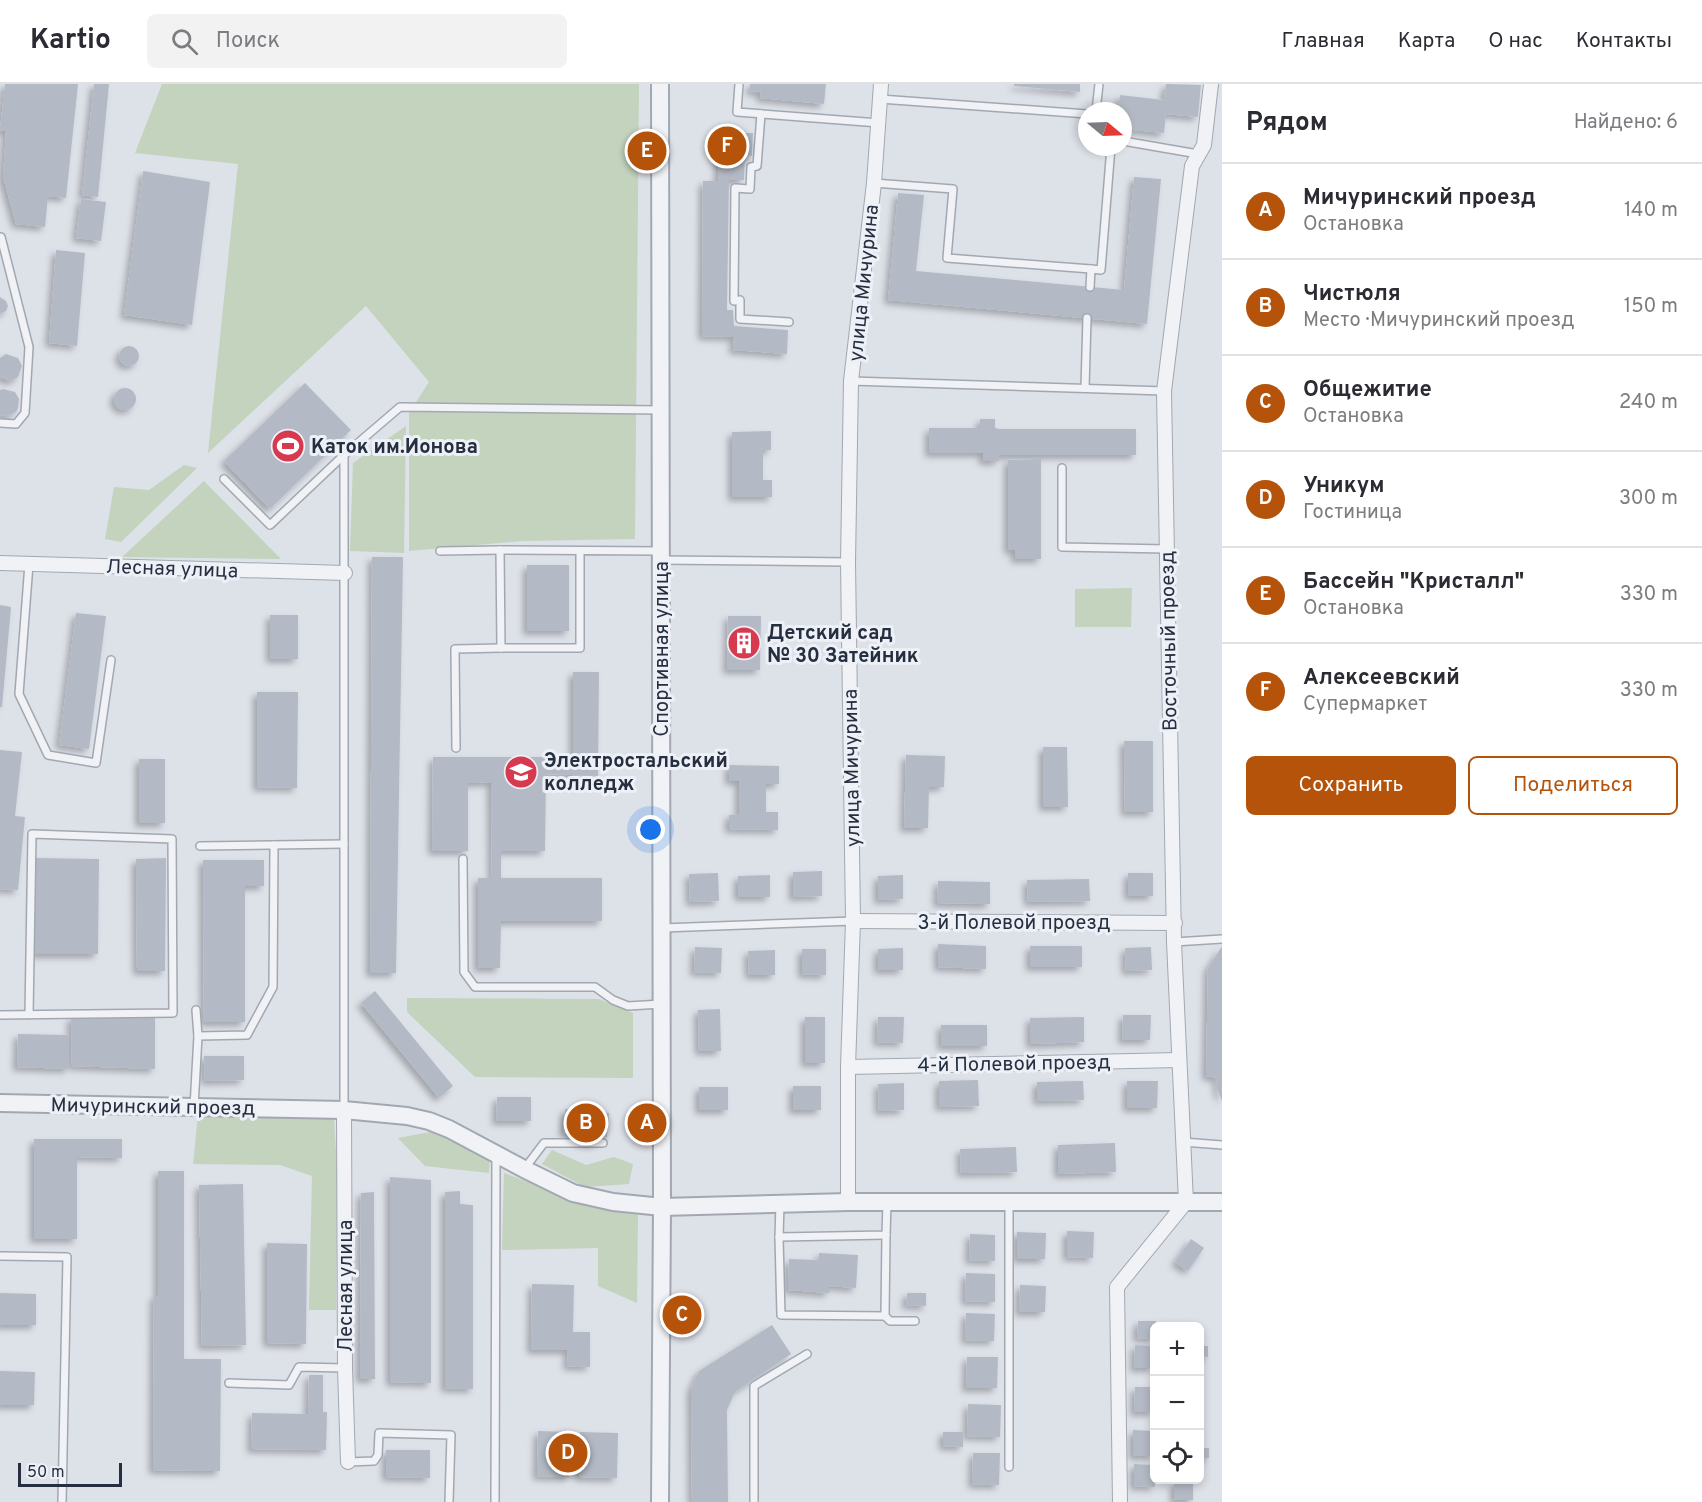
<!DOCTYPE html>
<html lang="ru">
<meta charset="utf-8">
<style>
:root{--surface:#fff;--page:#f2f2f3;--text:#2b2b33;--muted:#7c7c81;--line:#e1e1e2;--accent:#b45309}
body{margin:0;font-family:Overpass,sans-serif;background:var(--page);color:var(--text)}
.controls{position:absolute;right:18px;bottom:18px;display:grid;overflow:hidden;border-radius:9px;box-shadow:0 3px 9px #0003}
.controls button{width:54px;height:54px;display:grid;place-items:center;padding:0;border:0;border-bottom:2px solid var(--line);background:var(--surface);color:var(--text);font:30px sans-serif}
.compass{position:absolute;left:1078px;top:18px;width:54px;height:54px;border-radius:50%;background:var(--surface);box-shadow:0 3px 9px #0003;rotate:109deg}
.scale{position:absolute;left:18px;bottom:15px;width:104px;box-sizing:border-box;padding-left:6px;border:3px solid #262f40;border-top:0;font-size:16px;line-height:21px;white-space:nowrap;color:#262f40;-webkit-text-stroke:4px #edf0f6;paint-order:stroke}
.you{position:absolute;left:651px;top:746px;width:21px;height:21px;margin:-15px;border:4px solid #fff;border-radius:50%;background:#1a73e8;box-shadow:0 0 0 9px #1a73e833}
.badge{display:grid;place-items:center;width:39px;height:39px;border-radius:50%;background:var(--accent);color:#fff;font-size:20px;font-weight:700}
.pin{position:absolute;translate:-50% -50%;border:3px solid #fff;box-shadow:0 2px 6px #0006}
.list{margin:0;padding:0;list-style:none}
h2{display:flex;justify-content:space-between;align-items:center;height:78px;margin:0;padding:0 24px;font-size:26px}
h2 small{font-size:20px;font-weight:400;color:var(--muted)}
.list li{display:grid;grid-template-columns:39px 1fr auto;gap:18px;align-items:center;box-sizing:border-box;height:96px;padding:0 24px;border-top:2px solid var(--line)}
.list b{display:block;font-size:22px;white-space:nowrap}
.list p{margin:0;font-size:20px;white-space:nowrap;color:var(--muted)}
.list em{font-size:20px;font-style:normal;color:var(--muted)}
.actions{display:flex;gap:12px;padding:18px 24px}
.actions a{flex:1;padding:14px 0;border:2px solid var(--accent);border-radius:9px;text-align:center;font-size:21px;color:var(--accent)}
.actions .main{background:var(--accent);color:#fff}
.icon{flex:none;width:33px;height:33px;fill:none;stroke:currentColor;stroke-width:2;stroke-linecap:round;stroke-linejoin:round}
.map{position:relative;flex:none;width:1222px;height:1418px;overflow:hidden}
header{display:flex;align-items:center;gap:36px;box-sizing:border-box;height:84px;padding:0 30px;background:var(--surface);border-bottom:2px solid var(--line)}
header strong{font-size:28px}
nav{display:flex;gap:33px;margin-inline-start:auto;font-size:21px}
.search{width:420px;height:54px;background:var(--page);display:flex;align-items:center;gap:15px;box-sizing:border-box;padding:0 21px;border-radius:9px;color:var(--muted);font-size:22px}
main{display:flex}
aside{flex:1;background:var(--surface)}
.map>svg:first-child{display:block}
.green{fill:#c3d3be}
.building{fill:#b4bac5;filter:url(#shadow)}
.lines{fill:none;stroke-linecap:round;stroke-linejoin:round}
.service-casing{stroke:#a2a8b2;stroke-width:10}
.minor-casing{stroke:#a2a8b2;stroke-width:16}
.tertiary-casing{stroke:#a2a8b2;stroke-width:20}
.service{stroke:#f0f2f6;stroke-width:7}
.minor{stroke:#f0f2f6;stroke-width:14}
.tertiary{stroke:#f0f2f6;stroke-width:16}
.labels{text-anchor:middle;stroke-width:6;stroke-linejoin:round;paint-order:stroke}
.street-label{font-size:20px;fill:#262f40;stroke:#edf0f6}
.poi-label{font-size:20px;font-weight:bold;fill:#262f40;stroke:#edf0f6;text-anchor:start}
</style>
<header>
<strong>Kartio</strong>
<div class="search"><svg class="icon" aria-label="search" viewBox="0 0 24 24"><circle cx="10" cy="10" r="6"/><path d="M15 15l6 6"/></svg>Поиск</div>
<nav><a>Главная</a><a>Карта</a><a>О нас</a><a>Контакты</a></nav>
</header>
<main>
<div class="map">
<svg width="1222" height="1418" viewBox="0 0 1222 1418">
<defs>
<filter id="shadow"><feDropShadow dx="-4" dy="4" stdDeviation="3" flood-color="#0004"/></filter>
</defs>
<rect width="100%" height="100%" fill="#dde1e8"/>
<g class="green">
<polygon points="162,0 639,0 635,455 522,457 409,467 409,329 429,298 366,222 208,369 238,80 135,69"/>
<polygon points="406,342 404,469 350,467 353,379"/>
<polygon points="184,381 197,384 121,458 105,455 114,403 149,406"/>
<polygon points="204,397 281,475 122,473"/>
<polygon points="1132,504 1131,543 1075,543 1075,505"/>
<polygon points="407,914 599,915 633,929 633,994 475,993 407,928"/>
<polygon points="198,1031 334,1035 337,1084 336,1226 309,1226 312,1092 280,1081 193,1080"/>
<polygon points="435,1047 490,1072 489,1089 425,1082 398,1054"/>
<polygon points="552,1066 586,1081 614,1073 633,1080 629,1100 585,1103 542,1080"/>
<polygon points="504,1089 583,1119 638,1129 637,1219 598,1202 598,1164 502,1166"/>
</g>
<g class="building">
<polygon points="5,0 78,0 66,114 48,112 45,143 16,140 3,93 6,47 0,46"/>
<polygon points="94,0 109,0 98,113 82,111"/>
<polygon points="750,0 826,0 824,20 760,14 761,8 750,7"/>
<polygon points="1014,0 1080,0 1080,8 1014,2"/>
<polygon points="1166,0 1201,1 1198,33 1166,30 1164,49 1123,45 1123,27 1118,27 1120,11 1164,16"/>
<polygon points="719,49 753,49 752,72 745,72 744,96 729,96 727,226 733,226 734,242 788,246 787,270 733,266 734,253 702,252 703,97 718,97"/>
<polygon points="143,87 210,98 192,241 124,231"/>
<polygon points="1134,93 1161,95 1147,240 888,216 898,109 924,111 916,187 1124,206"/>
<polygon points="81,115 106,118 101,157 76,154"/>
<polygon points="56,166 85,169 77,262 49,259"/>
<polygon points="0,213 6,217 8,222 6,227 0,230"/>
<circle cx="129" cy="272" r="10"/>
<polygon points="6,270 18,274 22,282 18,293 10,297 0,293 0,274"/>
<polygon points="305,299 351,346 270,425 224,377"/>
<circle cx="125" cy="315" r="11"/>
<polygon points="3,305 15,308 19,315 18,324 16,328 7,332 0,331 0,306"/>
<polygon points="980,335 995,335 995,344 999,345 1136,345 1136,371 999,371 999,377 983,377 983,369 929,369 929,344 980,344"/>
<polygon points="771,347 771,366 763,366 763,396 772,396 772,413 732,413 732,348"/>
<polygon points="1041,375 1041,475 1015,475 1015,466 1008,466 1008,376"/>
<polygon points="372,473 403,473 396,889 370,889"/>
<rect x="527" y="481" width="42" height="66"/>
<polygon points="0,521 11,523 2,623 0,623"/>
<polygon points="76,529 106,532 89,665 59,661"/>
<rect x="270" y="531" width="28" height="44"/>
<polygon points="728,532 761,532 760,586 727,586"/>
<polygon points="573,588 599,588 598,692 546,690 545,767 501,767 501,794 602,794 602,837 501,837 500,884 478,884 478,794 492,794 491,698 468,699 468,767 432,767 433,673 546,673 546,683 573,683"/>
<polygon points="257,608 298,608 297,704 257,703"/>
<polygon points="1124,657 1153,657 1153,728 1125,728"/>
<polygon points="1043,663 1067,663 1068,723 1043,723"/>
<polygon points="0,666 22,668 15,732 25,733 18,806 0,805"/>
<polygon points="906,671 945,672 944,703 929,703 928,744 904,744"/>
<rect x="139" y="675" width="26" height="64"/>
<polygon points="729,681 779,682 779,700 766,700 766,728 778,728 778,746 729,745 729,731 739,730 739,697 729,697"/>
<polygon points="36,774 99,775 98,870 35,870"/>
<polygon points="166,774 165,887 137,887 136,775"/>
<polygon points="203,776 264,776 264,802 245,802 245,938 204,938"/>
<polygon points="822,787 822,812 793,813 793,788"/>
<polygon points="718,789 719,817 690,818 689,790"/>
<rect x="1128" y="789" width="25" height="23"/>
<polygon points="770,791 770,813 738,813 738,792"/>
<polygon points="903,791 903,815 878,816 878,792"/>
<polygon points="1089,795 1090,817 1028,818 1027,796"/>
<polygon points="938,797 990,798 990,820 937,819"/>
<polygon points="938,860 986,862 986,885 938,883"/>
<rect x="1030" y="862" width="52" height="21"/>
<polygon points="1222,862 1222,1017 1217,1005 1217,994 1206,992 1208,884"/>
<polygon points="695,863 722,864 721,889 694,888"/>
<polygon points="1151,863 1152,886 1126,887 1125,864"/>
<polygon points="903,864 903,886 878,886 878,865"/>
<polygon points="802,865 826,865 826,891 802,890"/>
<polygon points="775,866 775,891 749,891 748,867"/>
<polygon points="375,907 453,1002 439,1014 361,919"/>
<polygon points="720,925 721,967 699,967 698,926"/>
<polygon points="1123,931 1151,931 1150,956 1122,956"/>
<polygon points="71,933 155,933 155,985 72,982"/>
<rect x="805" y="933" width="20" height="46"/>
<polygon points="878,933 904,933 903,959 877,958"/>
<polygon points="1084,933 1084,958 1030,960 1030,934"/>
<rect x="941" y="941" width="46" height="21"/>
<polygon points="18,950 69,951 69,985 17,983"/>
<polygon points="204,972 244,972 244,996 205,997"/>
<polygon points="978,996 979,1022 939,1023 939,997"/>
<polygon points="1083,997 1084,1016 1037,1017 1037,998"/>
<polygon points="1127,997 1158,997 1157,1024 1127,1024"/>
<polygon points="904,999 904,1026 879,1027 878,1000"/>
<rect x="793" y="1002" width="28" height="24"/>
<rect x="699" y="1003" width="29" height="23"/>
<polygon points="497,1013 531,1013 531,1037 496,1037"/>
<polygon points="565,1025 609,1029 607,1053 563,1049"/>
<polygon points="34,1055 122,1055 122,1074 77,1073 77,1155 34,1155"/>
<polygon points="1115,1059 1116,1088 1058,1090 1058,1061"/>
<polygon points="1016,1063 1017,1088 961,1089 960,1065"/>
<polygon points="158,1087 184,1087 184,1275 221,1275 220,1387 153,1386 154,1212 158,1212"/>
<polygon points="390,1093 431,1096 431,1299 390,1298"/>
<polygon points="243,1100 246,1261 202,1262 199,1101"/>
<polygon points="460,1107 460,1120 473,1121 473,1305 445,1304 445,1108"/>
<polygon points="374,1108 375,1295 360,1295 361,1109"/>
<polygon points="1067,1147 1094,1148 1093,1174 1067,1173"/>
<polygon points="1017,1148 1046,1149 1045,1175 1017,1175"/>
<polygon points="970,1150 995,1151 995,1177 969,1176"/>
<polygon points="1191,1155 1204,1164 1188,1187 1175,1178"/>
<polygon points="267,1159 307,1160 306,1260 267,1259"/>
<polygon points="819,1169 858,1171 856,1204 829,1202 829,1209 788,1206 789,1175 819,1176"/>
<polygon points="966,1189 995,1190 995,1218 965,1217"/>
<polygon points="532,1200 574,1201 573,1248 590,1248 590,1283 567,1282 568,1266 531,1266"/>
<polygon points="1020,1201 1046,1202 1045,1228 1019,1228"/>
<polygon points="0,1209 36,1210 36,1241 0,1241"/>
<polygon points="907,1209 926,1209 926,1222 906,1221"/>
<polygon points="966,1229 995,1230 994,1257 965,1256"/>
<polygon points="1138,1237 1156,1237 1154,1255 1137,1254"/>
<polygon points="772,1241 791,1270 735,1308 727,1326 728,1418 692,1418 691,1305 699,1287"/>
<polygon points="1135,1261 1154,1262 1154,1284 1134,1284"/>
<polygon points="1200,1262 1208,1262 1208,1273 1200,1272"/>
<polygon points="967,1273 998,1273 997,1304 966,1304"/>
<polygon points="0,1287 35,1288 34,1321 0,1321"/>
<polygon points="309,1291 323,1291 323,1328 327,1328 326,1366 251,1365 252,1329 308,1330"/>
<polygon points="1135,1303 1154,1303 1154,1328 1134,1328"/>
<polygon points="968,1320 1001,1321 1000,1353 967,1352"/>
<polygon points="1133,1346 1154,1347 1154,1372 1133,1372"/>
<polygon points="538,1347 570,1348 569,1393 537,1392"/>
<polygon points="580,1348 618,1349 617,1394 579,1393"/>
<polygon points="943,1348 963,1348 963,1363 943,1362"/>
<rect x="1200" y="1364" width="9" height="10"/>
<polygon points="386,1366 430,1366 430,1394 386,1393"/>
<polygon points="973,1369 1000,1369 999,1401 972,1400"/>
<polygon points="1134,1380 1154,1381 1155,1403 1134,1402"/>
<polygon points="1174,1398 1193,1399 1193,1416 1174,1416"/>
</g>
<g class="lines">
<g class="service-casing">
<g id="service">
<polyline points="739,0 737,28 879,39"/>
<polyline points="880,15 1087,30"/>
<polyline points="1096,27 1099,0"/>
<polyline points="761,30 757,82 751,83 750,105 735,104 734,217 740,216 740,235 789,238"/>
<polyline points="1123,57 1198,70"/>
<polyline points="874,99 953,105 947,174 1091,185 1090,203"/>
<polyline points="1091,185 1101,186 1111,63"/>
<polyline points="851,297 1164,307"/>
<polyline points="1085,304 1087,234"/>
<polyline points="0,339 16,340 25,329 29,263 1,153"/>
<polyline points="1062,384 1062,463 1167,465"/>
<polyline points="224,395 270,441 344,371 400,323 661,326"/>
<polyline points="440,467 500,466"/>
<polyline points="580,467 580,564 501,564 500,466 661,467"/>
<polyline points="661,476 848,478"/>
<polyline points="29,480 19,610 48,671 96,679 111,576"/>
<polyline points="456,664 455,565 501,564"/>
<polyline points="200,762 344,760"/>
<polyline points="463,775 464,888 475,903 595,903 613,916 628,922 662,920"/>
<polyline points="662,844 853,837"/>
<polyline points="1174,858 1222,855"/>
<polyline points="196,926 198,952 247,951 273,903 274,761"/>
<polyline points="0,931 173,929 172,755 32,750 29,931"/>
<polyline points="194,1023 198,952"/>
<polyline points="344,1026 344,371"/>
<polyline points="1183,1058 1222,1061"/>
<polyline points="525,1084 544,1059 603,1059"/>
<polyline points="1009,1119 1009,1383"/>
<polyline points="780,1120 779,1153 886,1151 887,1119"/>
<polyline points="779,1153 781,1231 885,1232 886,1151"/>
<polyline points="0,1172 67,1173 62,1418"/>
<polyline points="885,1232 890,1237 915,1237"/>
<polyline points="229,1299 289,1301 299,1283 345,1284"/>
<polyline points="348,1378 374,1377 378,1371 379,1349 451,1351 449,1418"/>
<polyline points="495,1418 496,1072"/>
<polyline points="754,1418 754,1302 807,1270"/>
</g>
</g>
<g class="minor-casing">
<g id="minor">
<polyline points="0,479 345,489"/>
<polyline points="853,837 1175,839"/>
<polyline points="848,983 1179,976"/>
<polyline points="344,1026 345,1284 348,1378"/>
<polyline points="848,1118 848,983 853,837 848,478 851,297 874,99 881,0"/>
<polyline points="1120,1418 1117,1203 1186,1118 1174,858 1164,307 1192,82 1204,61 1211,0"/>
</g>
</g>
<g class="tertiary-casing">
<g id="tertiary">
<polyline points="0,1019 344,1026 407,1032 429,1037 449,1045 524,1085 573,1109 613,1118 662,1123 848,1118 1222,1118"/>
<polyline points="660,1418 662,1123 660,0"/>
</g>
</g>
<use href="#service" class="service"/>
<use href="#minor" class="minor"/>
<use href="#tertiary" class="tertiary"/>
</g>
<defs>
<g id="stadium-disc" transform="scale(1.725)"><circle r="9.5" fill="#d7394f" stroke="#edf0f6"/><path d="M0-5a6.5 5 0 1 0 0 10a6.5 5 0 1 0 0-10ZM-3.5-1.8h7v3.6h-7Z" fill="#fff"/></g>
<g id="building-disc" transform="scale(1.725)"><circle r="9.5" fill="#d7394f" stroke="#edf0f6"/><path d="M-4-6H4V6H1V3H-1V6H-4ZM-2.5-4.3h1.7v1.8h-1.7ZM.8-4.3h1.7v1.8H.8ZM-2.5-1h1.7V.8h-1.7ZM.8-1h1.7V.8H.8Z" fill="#fff"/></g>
<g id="university-disc" transform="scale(1.725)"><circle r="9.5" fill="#d7394f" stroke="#edf0f6"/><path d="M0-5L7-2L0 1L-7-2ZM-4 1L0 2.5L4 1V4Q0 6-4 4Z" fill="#fff"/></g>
</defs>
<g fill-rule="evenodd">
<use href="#stadium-disc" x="288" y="362"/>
<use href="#building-disc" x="744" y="559"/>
<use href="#university-disc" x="521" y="688"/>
</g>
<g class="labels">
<g class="street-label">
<text transform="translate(863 199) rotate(-84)" y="7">улица Мичурина</text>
<text transform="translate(172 484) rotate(2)" y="7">Лесная улица</text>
<text transform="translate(1168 557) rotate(-91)" y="7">Восточный проезд</text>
<text transform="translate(661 565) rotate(-90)" y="7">Спортивная улица</text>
<text transform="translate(851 684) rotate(-91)" y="7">улица Мичурина</text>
<text x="1014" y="845">3-й Полевой проезд</text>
<text transform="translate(1014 979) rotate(-1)" y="7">4-й Полевой проезд</text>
<text transform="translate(153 1022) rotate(1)" y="7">Мичуринский проезд</text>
<text transform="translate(345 1202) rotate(-90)" y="7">Лесная улица</text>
</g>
<g class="poi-label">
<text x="311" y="369">Каток им.Ионова</text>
<text x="767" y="555">Детский сад<tspan x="767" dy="23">№ 30 Затейник</tspan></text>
<text x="544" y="683">Электростальский<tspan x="544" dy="23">колледж</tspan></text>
</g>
</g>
</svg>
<div class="controls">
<button>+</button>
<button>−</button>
<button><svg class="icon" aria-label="locate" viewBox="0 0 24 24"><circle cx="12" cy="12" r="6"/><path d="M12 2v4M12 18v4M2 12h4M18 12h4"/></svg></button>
</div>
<svg class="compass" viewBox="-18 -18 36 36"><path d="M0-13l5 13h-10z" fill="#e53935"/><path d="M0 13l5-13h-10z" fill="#7c7c81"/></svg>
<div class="scale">50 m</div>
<div class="you"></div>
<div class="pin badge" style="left:647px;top:1039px">A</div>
<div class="pin badge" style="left:586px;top:1039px">B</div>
<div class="pin badge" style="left:682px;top:1231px">C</div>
<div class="pin badge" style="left:568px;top:1369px">D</div>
<div class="pin badge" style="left:647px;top:67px">E</div>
<div class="pin badge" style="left:727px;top:62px">F</div>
</div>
<aside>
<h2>Рядом<small>Найдено: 6</small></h2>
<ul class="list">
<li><span class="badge">A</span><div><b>Мичуринский проезд</b><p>Остановка</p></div><em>140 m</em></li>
<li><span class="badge">B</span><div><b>Чистюля</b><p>Место · Мичуринский проезд</p></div><em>150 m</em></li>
<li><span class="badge">C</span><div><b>Общежитие</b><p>Остановка</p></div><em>240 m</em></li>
<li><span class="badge">D</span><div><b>Уникум</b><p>Гостиница</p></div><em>300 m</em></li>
<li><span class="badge">E</span><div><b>Бассейн &quot;Кристалл&quot;</b><p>Остановка</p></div><em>330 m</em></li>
<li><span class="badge">F</span><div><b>Алексеевский</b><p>Супермаркет</p></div><em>330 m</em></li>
</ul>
<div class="actions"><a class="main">Сохранить</a><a>Поделиться</a></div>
</aside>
</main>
